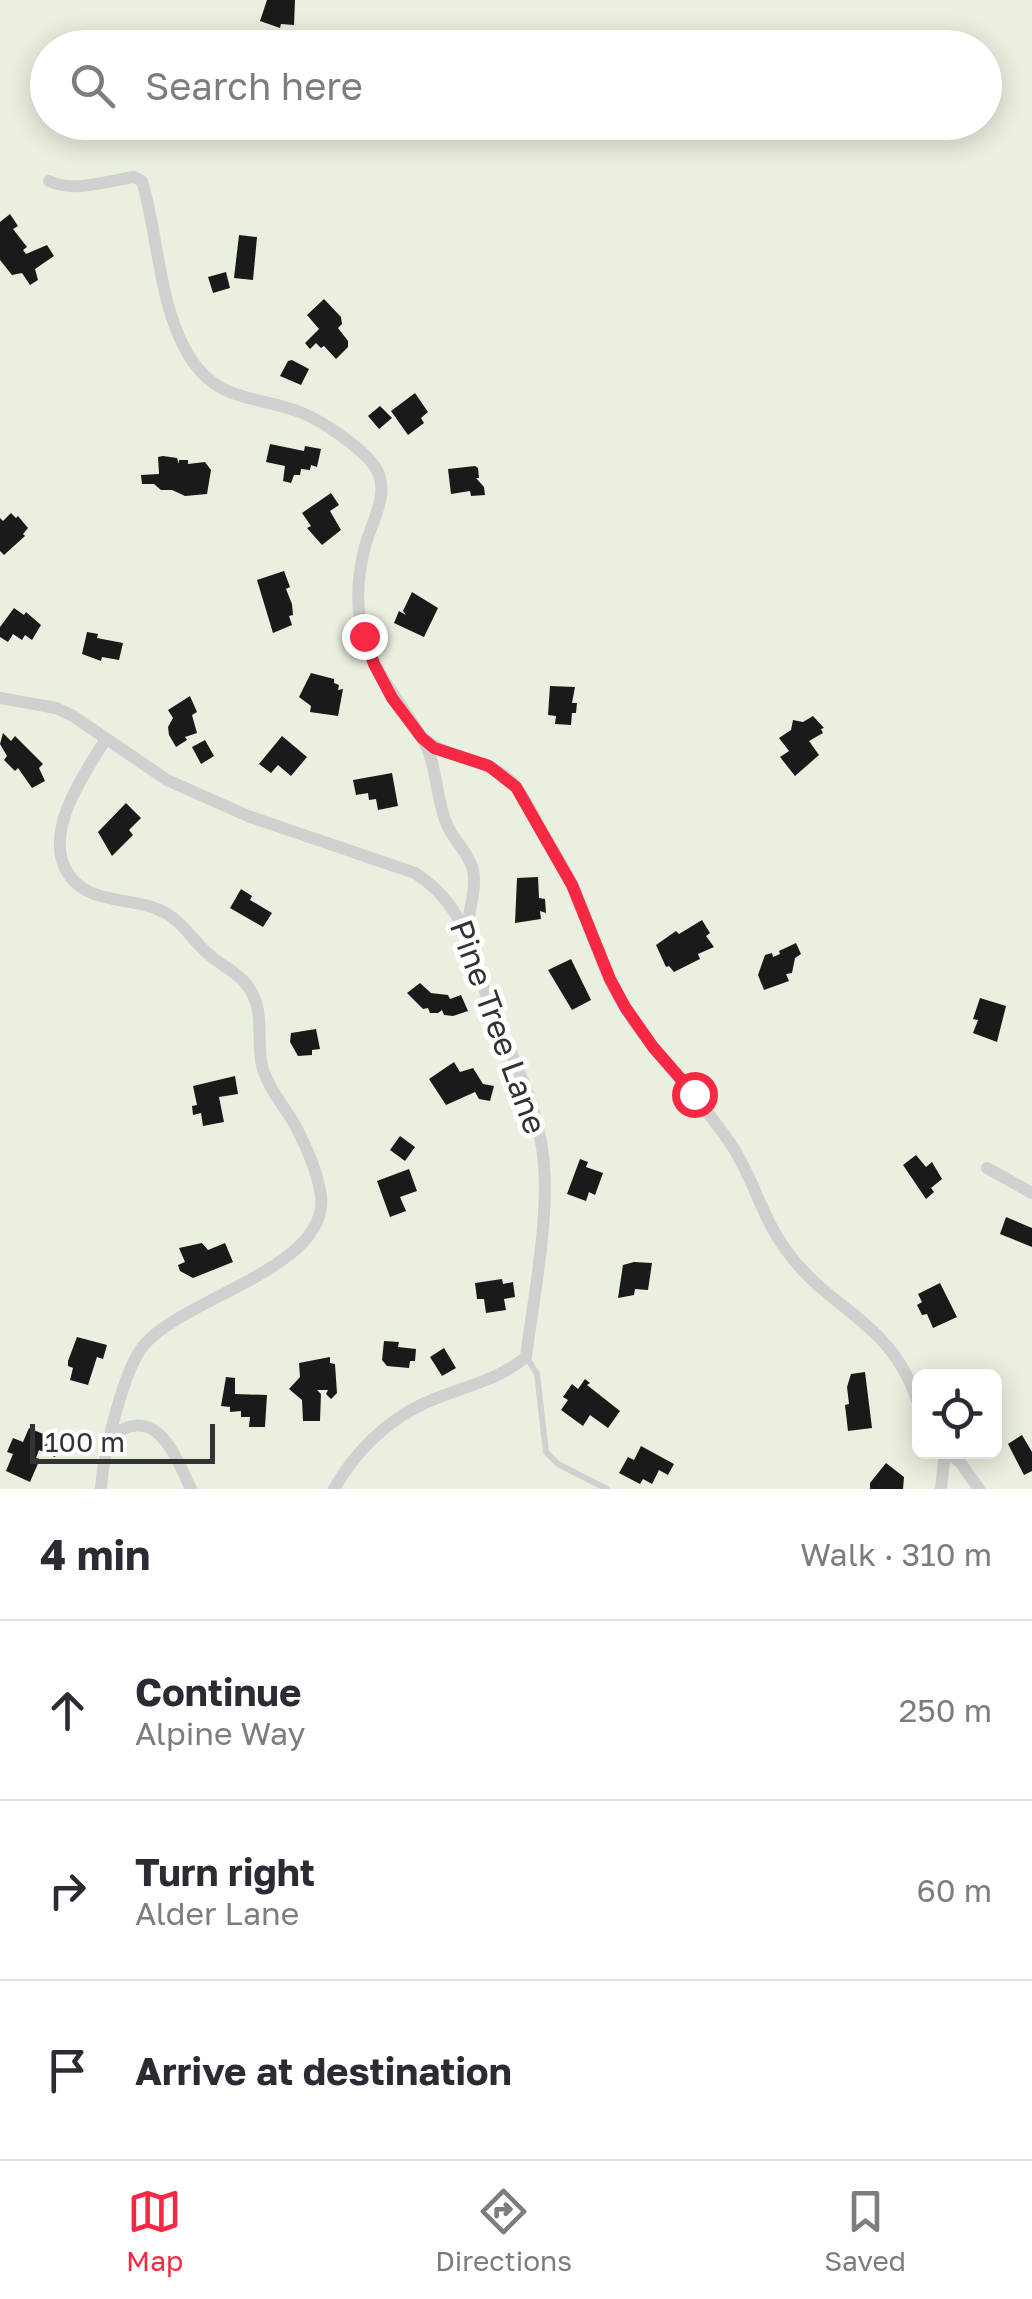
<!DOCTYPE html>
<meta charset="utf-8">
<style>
:root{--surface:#fff;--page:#f2f2f3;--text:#2b2b33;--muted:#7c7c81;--line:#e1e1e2;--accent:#f72844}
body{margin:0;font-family:"Golos Text",sans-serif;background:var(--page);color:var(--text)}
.controls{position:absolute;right:30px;bottom:30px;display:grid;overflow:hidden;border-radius:15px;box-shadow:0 5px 25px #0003}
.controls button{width:90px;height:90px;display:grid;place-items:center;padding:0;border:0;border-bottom:2px solid var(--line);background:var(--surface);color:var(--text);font:50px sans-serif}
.scale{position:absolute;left:30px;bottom:25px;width:185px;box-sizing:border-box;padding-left:10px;border:5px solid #333;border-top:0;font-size:28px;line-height:35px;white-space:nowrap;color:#333;-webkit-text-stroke:8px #fff;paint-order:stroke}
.stop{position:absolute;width:30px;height:30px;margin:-22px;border:8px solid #f72844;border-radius:50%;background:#fff}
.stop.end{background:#f72844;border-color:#fff;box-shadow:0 2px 10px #0008}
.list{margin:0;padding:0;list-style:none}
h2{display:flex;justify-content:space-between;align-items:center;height:130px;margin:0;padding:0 40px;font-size:42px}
h2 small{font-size:32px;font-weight:400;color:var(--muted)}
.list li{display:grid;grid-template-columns:65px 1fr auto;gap:30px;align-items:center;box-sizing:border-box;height:180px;padding:0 40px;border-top:2px solid var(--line)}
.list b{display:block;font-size:38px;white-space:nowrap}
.list p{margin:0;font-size:32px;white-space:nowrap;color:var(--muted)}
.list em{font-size:32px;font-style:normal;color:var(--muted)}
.icon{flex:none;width:55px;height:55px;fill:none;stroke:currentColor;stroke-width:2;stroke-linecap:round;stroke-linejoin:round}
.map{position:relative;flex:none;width:1032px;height:1489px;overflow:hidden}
.search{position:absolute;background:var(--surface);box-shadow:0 5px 25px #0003;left:30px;right:30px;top:30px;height:110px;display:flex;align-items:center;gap:25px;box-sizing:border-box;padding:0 35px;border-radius:55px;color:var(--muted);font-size:38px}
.sheet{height:670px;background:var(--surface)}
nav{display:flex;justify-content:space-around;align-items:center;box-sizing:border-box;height:140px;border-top:2px solid var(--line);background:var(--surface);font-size:28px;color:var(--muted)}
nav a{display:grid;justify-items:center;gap:5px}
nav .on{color:var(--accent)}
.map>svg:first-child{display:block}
.green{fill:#eaf0e0;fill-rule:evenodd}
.building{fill:#1a1a1a}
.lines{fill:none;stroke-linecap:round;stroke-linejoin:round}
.lane{stroke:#d0d0d0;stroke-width:6}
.street{stroke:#d0d0d0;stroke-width:12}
.route{stroke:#f72844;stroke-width:12}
.labels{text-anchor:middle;stroke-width:10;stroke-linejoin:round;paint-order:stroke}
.street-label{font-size:32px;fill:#333;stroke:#fff}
</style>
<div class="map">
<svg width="1032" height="1489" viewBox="0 0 1032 1489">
<rect width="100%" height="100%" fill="#fff"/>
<path class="green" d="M0 0H1032V1489H0ZM48 48H984V122H48ZM920 1376H994V1452H920Z"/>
<g class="building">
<polygon points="267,0 295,0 294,25 281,24 280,28 260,21"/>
<polygon points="10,214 18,226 13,229 27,247 23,250 26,254 47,245 54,256 35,269 38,280 30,285 22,273 12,275 0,260 0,222"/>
<polygon points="239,235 257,237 253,280 234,278"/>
<polygon points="226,272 230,288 213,293 208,277"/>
<polygon points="324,299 341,317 342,324 338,328 348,341 348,347 336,359 324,346 321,348 316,343 310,349 305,343 319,329 307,315"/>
<polygon points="292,360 309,369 301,385 280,376 288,361"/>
<polygon points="415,393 428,412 421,418 424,423 408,435 391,411"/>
<polygon points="380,406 392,418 379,429 368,416"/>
<polygon points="270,444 304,451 305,446 321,449 317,467 311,465 310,470 301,469 300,475 294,475 291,483 283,481 285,466 266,462"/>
<polygon points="163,456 177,458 179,464 179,460 188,460 188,464 205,462 211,470 207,494 185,496 172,490 161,490 154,484 142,484 141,475 159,474 158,457"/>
<polygon points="475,466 478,468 479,478 476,478 484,487 485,495 471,496 470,491 451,494 448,469"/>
<polygon points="331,493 339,505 330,511 341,530 322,545 307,528 311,526 302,513"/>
<polygon points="11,513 16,518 18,516 28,528 23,534 25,536 4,555 0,551 0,518 3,521"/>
<polygon points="284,571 290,587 286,589 292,604 293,615 289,616 292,625 273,633 257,580"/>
<polygon points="412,592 438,608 424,637 394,623 399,611 406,615 403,611"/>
<polygon points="14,608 24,615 26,612 41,625 32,640 25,635 22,640 13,634 8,642 0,637 0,627"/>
<polygon points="87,632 98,634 97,638 123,643 119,660 102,657 101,661 82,654"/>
<polygon points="311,673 334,679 334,683 339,685 338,690 343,689 338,716 310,712 311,706 299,697"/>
<polygon points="550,686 575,687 572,703 577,703 576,713 572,713 571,725 555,724 556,716 548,715"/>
<polygon points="190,696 197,712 192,715 197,733 185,737 187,740 176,747 169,735 168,727 173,718 168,710"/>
<polygon points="813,716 824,728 821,729 823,733 809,741 819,755 795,776 780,757 789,751 779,738 791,730 793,720 803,722"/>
<polygon points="3,733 11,741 15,736 43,764 39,768 45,781 32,788 18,768 15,771 4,760 7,756 0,744"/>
<polygon points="282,736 307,757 291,776 278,765 271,773 259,764"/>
<polygon points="205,740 214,756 201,764 192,747"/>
<polygon points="392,773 398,806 378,810 376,799 369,800 368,793 356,795 353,780"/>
<polygon points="126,803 141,818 129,830 133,835 112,856 98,832"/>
<polygon points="538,877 539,898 545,899 546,913 540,911 541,919 515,923 517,878"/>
<polygon points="241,889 252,896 250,900 272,913 263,927 230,908"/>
<polygon points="702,920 710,933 706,936 714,947 698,954 700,959 674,972 669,966 666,967 656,945 676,931 679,934"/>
<polygon points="796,943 801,954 795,958 792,973 786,974 789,981 764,990 758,975 765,955 772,953 773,957 780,954 779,951"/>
<polygon points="571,959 591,1000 572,1010 548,970"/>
<polygon points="420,983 431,993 448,995 450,999 461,995 468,1011 453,1016 444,1015 442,1010 438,1013 430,1013 428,1008 423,1009 407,993"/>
<polygon points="980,998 1006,1006 997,1042 973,1033 978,1020 973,1019"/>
<polygon points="316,1029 320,1049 312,1050 312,1055 298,1056 290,1042 291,1033"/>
<polygon points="454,1062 460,1072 473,1068 483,1084 494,1086 490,1101 479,1099 475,1092 446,1105 429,1079"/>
<polygon points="235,1076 238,1094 219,1097 224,1122 203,1126 201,1113 193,1115 192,1106 197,1105 193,1086"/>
<polygon points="400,1136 415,1147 405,1161 390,1150"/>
<polygon points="916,1155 926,1167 932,1162 942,1179 931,1188 934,1192 926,1199 903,1165"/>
<polygon points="580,1159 588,1162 586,1167 603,1173 595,1195 589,1192 586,1201 567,1194"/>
<polygon points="409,1169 417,1191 400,1197 406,1211 390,1217 377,1181"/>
<polygon points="1006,1217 1032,1228 1032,1247 1000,1234"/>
<polygon points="202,1243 208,1250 225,1243 233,1262 193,1278 180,1271 178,1265 185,1262 179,1248"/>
<polygon points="634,1262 652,1263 648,1290 635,1289 634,1295 618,1298 623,1265"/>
<polygon points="502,1279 503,1284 513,1282 515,1297 504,1299 506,1310 486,1313 484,1299 477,1299 475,1283"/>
<polygon points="940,1283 957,1317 933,1328 927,1314 922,1315 917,1305 922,1302 918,1294"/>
<polygon points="77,1337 107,1345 103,1359 97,1357 88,1385 70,1380 73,1368 68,1366 68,1361"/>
<polygon points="384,1341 399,1342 398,1347 416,1349 415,1361 410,1361 409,1368 387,1366 382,1360"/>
<polygon points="444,1348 456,1368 442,1376 430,1357"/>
<polygon points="330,1357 330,1363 335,1364 337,1393 331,1399 326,1394 328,1390 317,1390 321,1394 320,1421 303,1421 302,1400 289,1389 300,1377 299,1363"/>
<polygon points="865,1372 872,1428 848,1431 845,1405 849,1404 847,1387 851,1374"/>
<polygon points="226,1377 235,1378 235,1394 267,1395 265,1427 249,1427 250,1417 241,1417 241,1411 230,1412 230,1407 221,1406"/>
<polygon points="585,1379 590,1383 587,1385 620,1411 608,1428 590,1415 583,1426 561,1410 568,1400 563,1397 572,1384 578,1389"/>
<polygon points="29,1428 62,1442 55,1457 39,1450 36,1458 40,1459 30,1482 6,1471 13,1454 7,1452 13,1438 23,1442"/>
<polygon points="1022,1435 1032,1452 1032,1471 1024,1475 1008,1444"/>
<polygon points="641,1446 674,1464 668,1475 659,1470 652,1484 643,1479 640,1484 619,1473 628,1457 634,1460"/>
<polygon points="886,1463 904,1477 903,1489 870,1489 870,1483"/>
</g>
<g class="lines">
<polyline class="lane" points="527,1358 537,1374 546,1452 558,1464 607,1489"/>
<g class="street">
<path d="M49 181C73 193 108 181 134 177L142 181C159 238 158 304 189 356 218 403 255 395 300 412 321 420 359 446 373 464 394 491 370 523 364 550 359 572 356 596 360 618 369 669 397 696 422 738 438 765 435 797 447 825 454 841 469 853 473 870 477 890 468 911 467 930"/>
<path d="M0 698 56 708 73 716 167 780 248 816 415 873C465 906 466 941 486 994 504 1041 530 1086 540 1137 554 1199 534 1293 526 1357 496 1382 460 1387 425 1403 387 1420 354 1453 334 1489"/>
<path d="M424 739C452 762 493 757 516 787 526 799 532 814 539 827 550 846 563 866 573 886 586 916 595 948 609 978 639 1043 696 1089 734 1149 754 1181 763 1219 786 1250 833 1315 893 1319 920 1409"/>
<polyline points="987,1168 1032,1193"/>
<path d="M111 1436C157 1403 175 1455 191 1489"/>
<polyline points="946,1452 960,1462 979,1489"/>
<path d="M101 1489C103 1456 123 1370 144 1345 185 1297 329 1268 321 1196 318 1173 306 1146 295 1125 284 1106 268 1088 262 1066 256 1038 266 1010 247 985 238 973 224 967 212 957 196 945 186 926 169 915 135 893 84 910 64 866 47 826 85 773 105 740"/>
<polyline points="941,1489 945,1452"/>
</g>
</g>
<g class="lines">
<polyline class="route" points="364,636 374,664 392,698 422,738 434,748 489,766 516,787 572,885 610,979 625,1007 653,1047 694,1094"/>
</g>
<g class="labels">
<g class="street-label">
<text transform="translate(498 1027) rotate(70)" y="11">Pine Tree Lane</text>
</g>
</g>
</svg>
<div class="controls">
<button><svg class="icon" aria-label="locate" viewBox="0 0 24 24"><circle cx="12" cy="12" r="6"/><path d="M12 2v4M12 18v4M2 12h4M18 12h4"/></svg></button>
</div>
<div class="scale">100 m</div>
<div class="stop" style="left:694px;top:1094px"></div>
<div class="stop end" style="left:364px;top:636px"></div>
<div class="search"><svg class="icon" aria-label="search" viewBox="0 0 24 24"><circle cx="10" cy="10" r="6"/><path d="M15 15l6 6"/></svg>Search here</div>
</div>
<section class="sheet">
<h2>4 min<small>Walk · 310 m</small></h2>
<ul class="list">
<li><svg class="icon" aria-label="ahead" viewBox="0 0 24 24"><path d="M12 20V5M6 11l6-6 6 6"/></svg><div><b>Continue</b><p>Alpine Way</p></div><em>250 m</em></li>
<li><svg class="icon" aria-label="right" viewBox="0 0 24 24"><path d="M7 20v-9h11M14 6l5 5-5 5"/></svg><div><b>Turn right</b><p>Alder Lane</p></div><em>60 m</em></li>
<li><svg class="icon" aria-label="arrive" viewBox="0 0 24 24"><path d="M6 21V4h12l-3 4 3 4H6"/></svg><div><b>Arrive at destination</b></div></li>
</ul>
</section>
<nav>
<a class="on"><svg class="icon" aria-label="map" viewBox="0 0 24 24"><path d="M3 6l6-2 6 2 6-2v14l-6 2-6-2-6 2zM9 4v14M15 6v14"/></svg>Map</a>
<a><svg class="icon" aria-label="directions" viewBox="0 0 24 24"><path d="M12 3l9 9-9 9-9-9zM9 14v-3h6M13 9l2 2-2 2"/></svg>Directions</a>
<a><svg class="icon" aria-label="saved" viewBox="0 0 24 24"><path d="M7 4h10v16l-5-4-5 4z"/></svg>Saved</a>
</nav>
